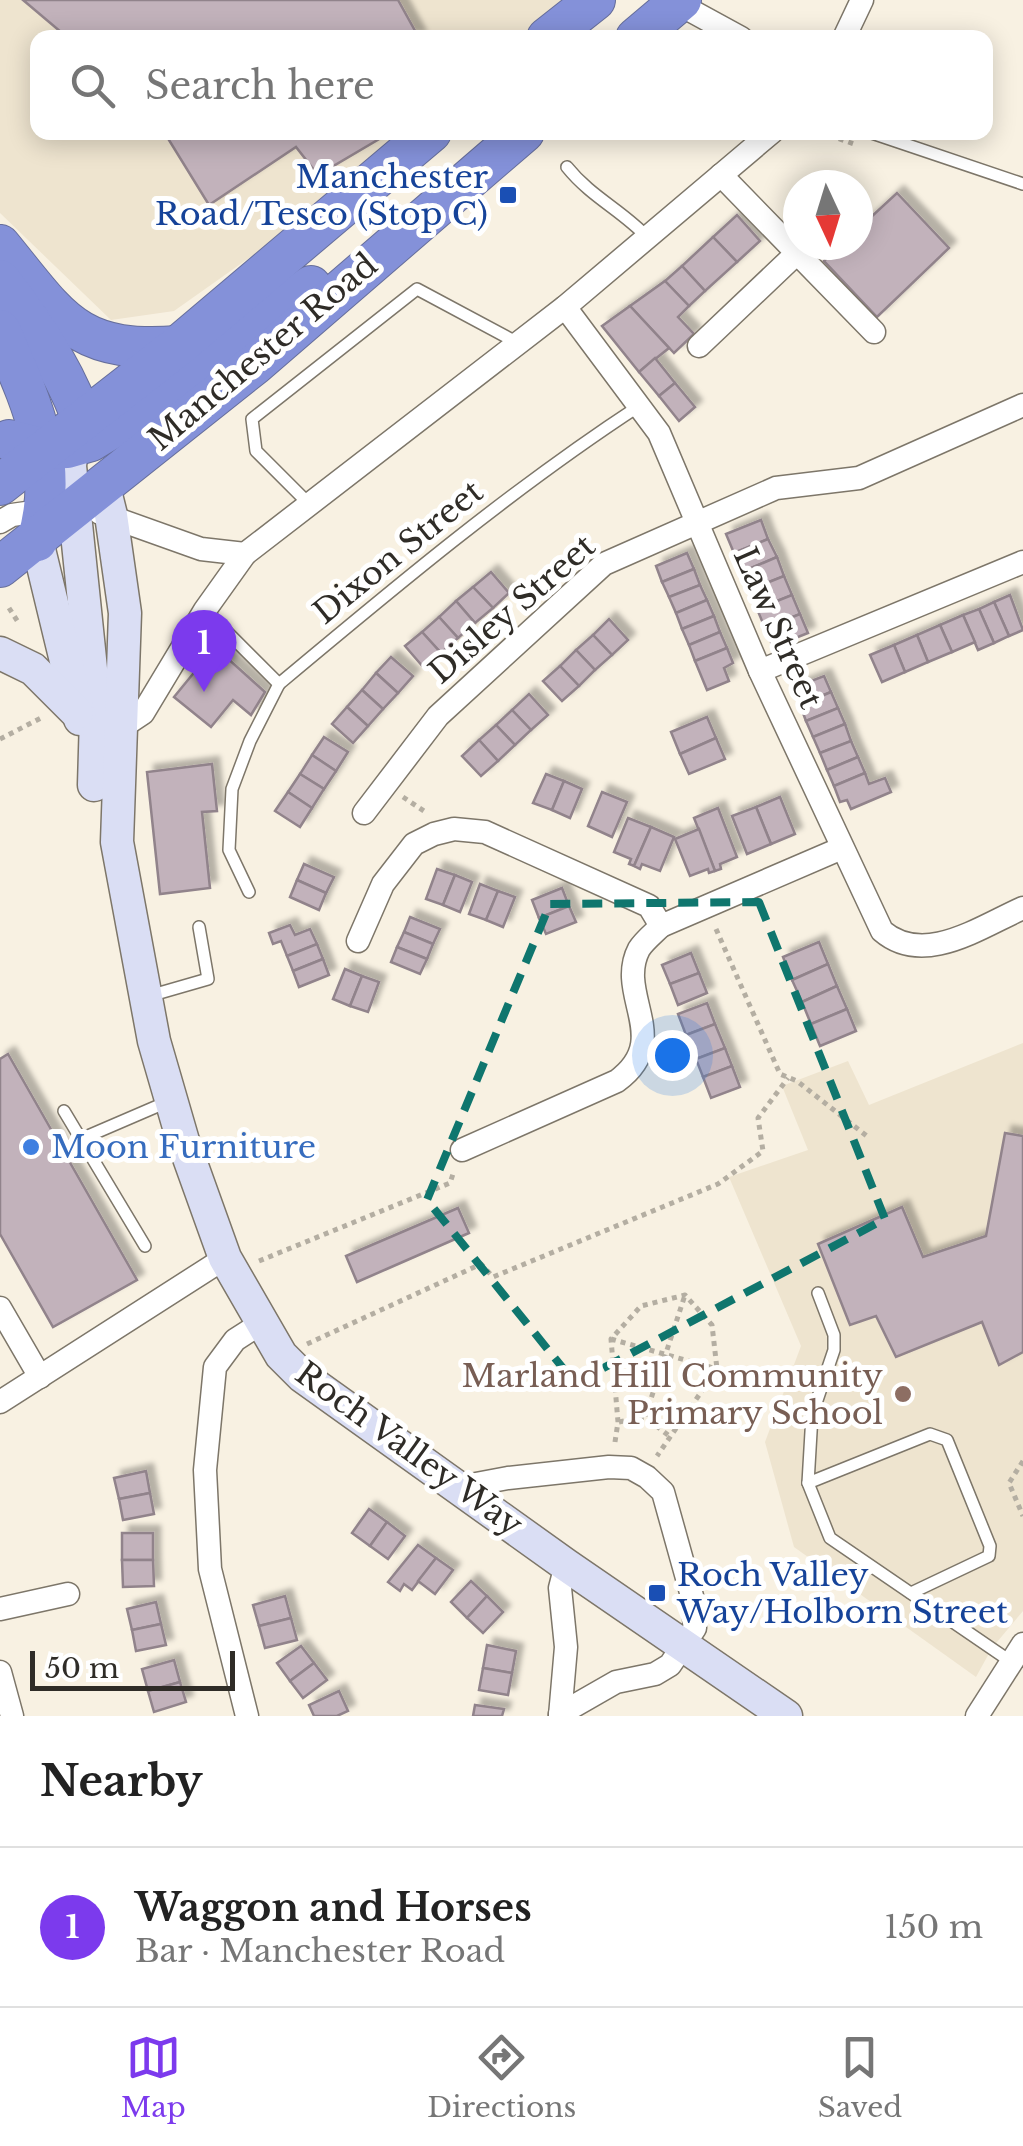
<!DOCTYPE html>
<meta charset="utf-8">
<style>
:root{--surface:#fff;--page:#f6f6f6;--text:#222;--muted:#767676;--line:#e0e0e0;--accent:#7c3aed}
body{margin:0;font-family:"Libre Baskerville",serif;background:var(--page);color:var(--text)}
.compass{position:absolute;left:783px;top:170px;width:90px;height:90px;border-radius:50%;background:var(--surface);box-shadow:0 5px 25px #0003;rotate:176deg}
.scale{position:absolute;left:30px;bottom:25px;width:205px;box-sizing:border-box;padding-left:10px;border:5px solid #2f2c27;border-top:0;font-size:28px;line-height:35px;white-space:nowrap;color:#2f2c27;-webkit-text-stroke:8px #fff;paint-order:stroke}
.you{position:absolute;left:672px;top:1055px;width:35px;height:35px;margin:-25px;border:8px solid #fff;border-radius:50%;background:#1a73e8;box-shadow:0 0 0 15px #1a73e833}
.badge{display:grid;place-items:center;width:65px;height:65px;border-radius:50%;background:var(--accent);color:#fff;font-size:32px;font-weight:700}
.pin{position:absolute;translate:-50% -82px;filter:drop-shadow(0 2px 5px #0008)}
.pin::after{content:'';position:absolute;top:52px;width:35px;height:30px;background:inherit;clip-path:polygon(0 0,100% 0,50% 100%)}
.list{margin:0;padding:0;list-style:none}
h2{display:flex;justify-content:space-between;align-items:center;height:130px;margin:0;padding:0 40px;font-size:42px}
h2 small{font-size:32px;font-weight:400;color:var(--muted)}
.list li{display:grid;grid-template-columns:65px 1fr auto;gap:30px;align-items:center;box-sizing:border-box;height:160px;padding:0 40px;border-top:2px solid var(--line)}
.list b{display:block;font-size:38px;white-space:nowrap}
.list p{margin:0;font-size:32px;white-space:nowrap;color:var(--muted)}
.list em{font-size:32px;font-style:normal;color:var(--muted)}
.icon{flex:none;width:55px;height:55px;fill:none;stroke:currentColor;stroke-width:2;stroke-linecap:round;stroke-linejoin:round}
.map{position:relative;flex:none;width:1023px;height:1716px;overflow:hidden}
.search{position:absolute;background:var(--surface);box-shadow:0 5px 25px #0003;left:30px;right:30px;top:30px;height:110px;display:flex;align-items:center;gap:25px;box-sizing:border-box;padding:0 35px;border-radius:20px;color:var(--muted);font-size:38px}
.sheet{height:290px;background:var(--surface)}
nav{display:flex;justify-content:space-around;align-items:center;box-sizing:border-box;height:140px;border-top:2px solid var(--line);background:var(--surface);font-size:28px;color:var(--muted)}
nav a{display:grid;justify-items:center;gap:5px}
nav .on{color:var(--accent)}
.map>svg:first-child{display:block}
.built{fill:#eee4cf}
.building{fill:#c2b2bb;stroke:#91838b;stroke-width:2.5;filter:url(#shadow)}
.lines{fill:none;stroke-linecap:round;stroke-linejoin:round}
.lane-casing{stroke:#7d7669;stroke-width:14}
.street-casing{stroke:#7d7669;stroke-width:25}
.secondary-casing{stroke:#7d7669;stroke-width:35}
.highway-casing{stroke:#666e9b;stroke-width:42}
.path{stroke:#b4aea2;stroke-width:5;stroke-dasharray:5 5;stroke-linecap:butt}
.lane{stroke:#fff;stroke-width:11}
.street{stroke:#fff;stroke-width:22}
.secondary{stroke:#dadef4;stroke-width:32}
.highway{stroke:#8491d9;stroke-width:40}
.marked{fill:none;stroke:#0f766e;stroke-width:8;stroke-dasharray:20 12;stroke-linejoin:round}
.transit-dot{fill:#1a4fb4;stroke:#fff;stroke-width:4}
.shop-dot{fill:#3f7fe0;stroke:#fff;stroke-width:4}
.education-dot{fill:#8d6e63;stroke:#fff;stroke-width:4}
.labels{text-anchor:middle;stroke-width:10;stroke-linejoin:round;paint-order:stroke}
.transit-label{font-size:32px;fill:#164399;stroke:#fff;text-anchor:end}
.street-label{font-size:32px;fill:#2f2c27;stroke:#fff}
.shop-label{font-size:32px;fill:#366cbe;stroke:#fff;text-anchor:start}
.education-label{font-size:32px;fill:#785e54;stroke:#fff;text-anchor:end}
</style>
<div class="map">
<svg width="1023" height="1716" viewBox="0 0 1023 1716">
<defs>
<filter id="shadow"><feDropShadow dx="7" dy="-7" stdDeviation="2.5" flood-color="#0004"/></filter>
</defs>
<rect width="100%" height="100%" fill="#f8f1e2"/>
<g class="built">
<polygon points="0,0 567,0 523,37 38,38 38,132 411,133 331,200 174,311 111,320 0,213"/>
<polygon points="1023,1043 1023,1611 992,1648 976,1677 794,1547 765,1442 801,1346 729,1177 808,1150 782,1086 848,1061 869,1105"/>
</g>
<g class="building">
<polygon points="23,0 398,0 419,38 68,38"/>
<polygon points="164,132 391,132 318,175 296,147 209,205"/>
<polygon points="897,193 949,248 877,317 824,261 830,255 821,245 858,245 858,229"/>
<polygon points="737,215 760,241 737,262 713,237"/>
<polygon points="713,237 737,262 705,291 682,266"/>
<polygon points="682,266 705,291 689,306 665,281"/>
<polygon points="665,281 689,306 678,317 694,334 674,353 630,306"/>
<polygon points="630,306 669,348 639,372 602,326"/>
<polygon points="655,358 675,383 659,396 639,372"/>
<polygon points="675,383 695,407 679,421 659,396"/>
<polygon points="761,520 768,539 734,553 726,534"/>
<polygon points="768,539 777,557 742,572 734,553"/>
<polygon points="687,553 694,569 662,582 656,566"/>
<polygon points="777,557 784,576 749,590 742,572"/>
<polygon points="694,569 700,585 669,597 662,582"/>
<polygon points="491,572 509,593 493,608 473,587"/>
<polygon points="784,576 792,595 757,609 749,590"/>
<polygon points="700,585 707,600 676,613 669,597"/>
<polygon points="473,587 493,608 475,623 456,601"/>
<polygon points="792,595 800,614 765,628 757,609"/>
<polygon points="1010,595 1023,630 1009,636 994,602"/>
<polygon points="707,600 714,616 682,629 676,613"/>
<polygon points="456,601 475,623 458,638 439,617"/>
<polygon points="994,602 1009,636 994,643 979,609"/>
<polygon points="979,609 994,643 978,650 963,615"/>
<polygon points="800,614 808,633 773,647 765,628"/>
<polygon points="963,615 975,642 952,652 940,625"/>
<polygon points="714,616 720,632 689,645 682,629"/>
<polygon points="439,617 458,638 441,653 422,632"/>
<polygon points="609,619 628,640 612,655 593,635"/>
<polygon points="940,625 952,652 928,662 917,635"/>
<polygon points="422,632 441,653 424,668 405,646"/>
<polygon points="720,632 727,648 695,661 689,645"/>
<polygon points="593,635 612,655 595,670 576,650"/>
<polygon points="917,635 928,662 905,672 894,645"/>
<polygon points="894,645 905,672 882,682 870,655"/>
<polygon points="215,647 265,692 251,715 233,700 211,727 174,697"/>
<polygon points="727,648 733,663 724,668 729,681 707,690 695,661"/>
<polygon points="576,650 595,670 579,686 560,666"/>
<polygon points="391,657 413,676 398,693 376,673"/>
<polygon points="560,666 579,686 562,701 543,681"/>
<polygon points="376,673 398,693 383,709 362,690"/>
<polygon points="824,676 831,692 800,705 793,688"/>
<polygon points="362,690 383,709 368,726 347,707"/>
<polygon points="831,692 838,708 806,721 800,705"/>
<polygon points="529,694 548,715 531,730 512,710"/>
<polygon points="347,707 368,726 353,743 332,724"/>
<polygon points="838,708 845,724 813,737 806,721"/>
<polygon points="512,710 531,730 515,745 496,725"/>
<polygon points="707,717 716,738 680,754 671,732"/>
<polygon points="845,724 851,741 820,753 813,737"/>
<polygon points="496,725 515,745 498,761 479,740"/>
<polygon points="324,737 348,752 336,771 312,755"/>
<polygon points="716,738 725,759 689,774 680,754"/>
<polygon points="479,740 498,761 481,776 462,756"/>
<polygon points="851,741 858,757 827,770 820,753"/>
<polygon points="312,755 336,771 324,789 300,774"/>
<polygon points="858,757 865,773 834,786 827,770"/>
<polygon points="212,764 217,811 202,812 210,888 160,894 147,772"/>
<polygon points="865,773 869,784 885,778 891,792 851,809 847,800 840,802 834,786"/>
<polygon points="300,774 324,789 312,808 288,792"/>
<polygon points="546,774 564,781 552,810 533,803"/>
<polygon points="564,781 582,789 570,818 552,810"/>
<polygon points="288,792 312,808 300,827 275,811"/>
<polygon points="602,792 627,802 612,837 588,826"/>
<polygon points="780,797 795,834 771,844 756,807"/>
<polygon points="756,807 771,844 747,854 732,816"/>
<polygon points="718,808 737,857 720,864 721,869 715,871 694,818"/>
<polygon points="628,818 651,827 634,866 629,864 631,859 614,852"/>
<polygon points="651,827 674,837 660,871 642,864 640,869 634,866"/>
<polygon points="699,829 715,871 709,873 708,869 690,876 675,839"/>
<polygon points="304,864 334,877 326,893 297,880"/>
<polygon points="437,869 455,875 443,905 426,899"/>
<polygon points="455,875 472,882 460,912 443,905"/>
<polygon points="297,880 326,893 319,910 290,897"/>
<polygon points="480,884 498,891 486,920 469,914"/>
<polygon points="562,888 569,906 539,918 532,900"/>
<polygon points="498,891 515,897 503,927 486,920"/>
<polygon points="569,906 576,922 546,934 539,918"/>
<polygon points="410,917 440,929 433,944 404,932"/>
<polygon points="290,925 295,935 310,929 317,944 287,956 281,941 273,944 269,933"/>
<polygon points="404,932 433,944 427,959 397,947"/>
<polygon points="819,942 828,964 792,980 783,957"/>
<polygon points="317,944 323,959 293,971 287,956"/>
<polygon points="397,947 427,959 420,974 391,962"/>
<polygon points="691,953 699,973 670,984 662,965"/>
<polygon points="323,959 329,975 299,987 293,971"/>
<polygon points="828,964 837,986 802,1002 792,980"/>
<polygon points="345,969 362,976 350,1006 333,999"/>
<polygon points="699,973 707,993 678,1005 670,984"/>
<polygon points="362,976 379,982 368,1012 350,1006"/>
<polygon points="837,986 847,1009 811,1024 802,1002"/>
<polygon points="707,1003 715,1024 686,1035 678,1014"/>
<polygon points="847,1009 856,1031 820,1046 811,1024"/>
<polygon points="715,1024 725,1048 696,1059 686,1035"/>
<polygon points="725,1048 732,1066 703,1077 696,1059"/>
<polygon points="8,1054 137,1280 53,1327 0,1234 0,1059"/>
<polygon points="732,1066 740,1087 711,1098 703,1077"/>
<polygon points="1005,1133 1023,1136 1023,1352 999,1365 982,1322 896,1357 876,1316 850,1325 818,1244 902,1207 923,1257 986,1236"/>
<polygon points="458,1208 469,1233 357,1282 346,1256"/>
<polygon points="146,1471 150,1493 119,1499 114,1478"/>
<polygon points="150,1493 154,1514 123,1520 119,1499"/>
<polygon points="369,1509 387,1522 370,1546 352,1533"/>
<polygon points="387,1522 405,1536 388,1559 370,1546"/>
<rect x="122" y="1533" width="31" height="27"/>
<polygon points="418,1545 436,1558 412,1590 404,1584 400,1591 388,1582"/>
<polygon points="436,1558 453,1570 435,1594 418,1581"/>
<polygon points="122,1560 153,1560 154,1586 123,1587"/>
<polygon points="471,1581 487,1596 467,1618 451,1602"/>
<polygon points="285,1596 291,1618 259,1626 253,1605"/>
<polygon points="487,1596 503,1612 483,1633 467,1618"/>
<polygon points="156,1602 161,1624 132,1630 127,1609"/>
<polygon points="291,1618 297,1640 265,1648 259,1626"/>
<polygon points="161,1624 166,1645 136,1651 132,1630"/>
<polygon points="487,1645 516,1651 512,1673 483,1668"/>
<polygon points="301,1646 314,1663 290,1681 277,1663"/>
<polygon points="174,1660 180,1682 148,1691 142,1669"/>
<polygon points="314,1663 327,1680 303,1698 290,1681"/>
<polygon points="483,1668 512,1673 508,1695 479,1690"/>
<polygon points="180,1682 186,1702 154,1712 148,1691"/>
<polygon points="339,1691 348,1711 337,1716 314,1716 309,1705"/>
<polygon points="475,1705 504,1709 502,1716 473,1716"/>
</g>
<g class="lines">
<g class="lane-casing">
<g id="lane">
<polyline points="869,132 1023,184"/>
<path d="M567 167C591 197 623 211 648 238"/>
<polyline points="308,503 256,451 252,419 417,289 518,343"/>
<path d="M205 610 279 684C395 587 512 489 639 406"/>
<polyline points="249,892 229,850 232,789 250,741 279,684"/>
<polyline points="149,996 208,979 199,927"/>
<polyline points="64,1111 145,1246"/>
<polyline points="81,1139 167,1102"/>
<polyline points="818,1293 834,1335 834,1350 812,1415 808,1483 830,1538 1010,1661"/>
<polyline points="808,1483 930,1434 947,1440 990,1546 989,1556 911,1593"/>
</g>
</g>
<g class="street-casing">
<g id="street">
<polyline points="677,3 741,38"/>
<polyline points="844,38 862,0"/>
<polyline points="721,175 874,332"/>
<path d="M565 307 659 433 760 671 882 931C924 967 980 927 1023 908"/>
<polyline points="699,346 797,253"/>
<polyline points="100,513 201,549 245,554"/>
<polyline points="0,522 12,515 54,509"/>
<polyline points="760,671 1023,562"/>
<polyline points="122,727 143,713 205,610 245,554 565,307 772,132"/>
<polyline points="364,813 438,716 604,564 776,488 859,478 1023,405"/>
<polyline points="358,941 383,884 414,844 434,834 454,829 485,832 649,906 661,926 842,848"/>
<path d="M462 1150 617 1081C674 1039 615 995 639 949 644 941 654 933 661 926"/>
<polyline points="0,1308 40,1377"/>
<polyline points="0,1402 225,1258"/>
<polyline points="460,1487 508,1478 609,1467 631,1468 647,1477 663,1492 692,1596 695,1628 670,1665 655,1674 616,1682 560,1714"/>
<polyline points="0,1609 68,1594"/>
<polyline points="0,1672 12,1716"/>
<polyline points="247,1716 210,1569 205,1470 215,1367 235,1340 263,1322"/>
<polyline points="560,1716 566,1647 560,1588 566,1565"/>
<polyline points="977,1716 1023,1644"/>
</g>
</g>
<g class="secondary-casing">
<g id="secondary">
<polyline points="79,427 73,438 70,466 96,717 94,785"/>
<polyline points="103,483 111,515 125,613 117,842 154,1041 183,1141 225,1258 281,1355 302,1376 566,1565 786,1716"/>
<polyline points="37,541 80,719"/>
<polyline points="0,653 33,669 77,713"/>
</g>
</g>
<g class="highway-casing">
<g id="highway">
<polyline points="547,38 595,0"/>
<polyline points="636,38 681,0"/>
<path d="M0 245C60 318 75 354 178 346"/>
<path d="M0 280C38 329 71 381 90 441"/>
<path d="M0 330C31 402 61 462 37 541"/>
<polyline points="9,440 45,449 67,448 91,441 137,413 311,286"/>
<polyline points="0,485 178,346 431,132"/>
<polyline points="0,567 254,365 524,132"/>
</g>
</g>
<g class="path">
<polyline points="820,132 854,144"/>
<polyline points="9,608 18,622"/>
<polyline points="0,739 41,718"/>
<polyline points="403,797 427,813"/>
<polyline points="716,929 780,1074 797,1081 868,1137"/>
<polyline points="259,1261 450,1183 454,1171"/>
<polyline points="611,1339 717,1369"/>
<polyline points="307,1344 481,1264 493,1277 718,1184 763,1151 758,1118 788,1078"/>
<polyline points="619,1422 645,1417"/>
<polyline points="668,1435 645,1417 685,1295"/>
<polyline points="615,1442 618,1422 611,1339 641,1306 685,1295 712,1325 717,1369 657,1456"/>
<polyline points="1023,1461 1009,1483 1023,1516"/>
</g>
<use href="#lane" class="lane"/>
<use href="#street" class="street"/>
<use href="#secondary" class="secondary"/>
<use href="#highway" class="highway"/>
</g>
<path class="marked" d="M759 902 885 1219 575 1383 427 1200 550 904Z"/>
<g class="transit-dot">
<rect x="498" y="185" width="20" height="20" rx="5"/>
<rect x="647" y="1583" width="20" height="20" rx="5"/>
</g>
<circle class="shop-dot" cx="31" cy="1147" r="10"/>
<circle class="education-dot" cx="903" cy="1394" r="10"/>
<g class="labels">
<g class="transit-label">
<text x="488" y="188">Manchester<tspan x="488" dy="37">Road/Tesco (Stop C)</tspan></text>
<text x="677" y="1586" text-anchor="start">Roch Valley<tspan x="677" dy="37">Way/Holborn Street</tspan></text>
</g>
<g class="street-label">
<text transform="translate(263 352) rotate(-40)" y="11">Manchester Road</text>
<text transform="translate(398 552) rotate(-39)" y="11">Dixon Street</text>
<text transform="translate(512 609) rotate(-41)" y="11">Disley Street</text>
<text transform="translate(778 628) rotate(66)" y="11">Law Street</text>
<text transform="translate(409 1449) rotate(36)" y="11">Roch Valley Way</text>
</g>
<g class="shop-label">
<text x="51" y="1158">Moon Furniture</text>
</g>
<g class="education-label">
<text x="883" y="1387">Marland Hill Community<tspan x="883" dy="37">Primary School</tspan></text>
</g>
</g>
</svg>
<svg class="compass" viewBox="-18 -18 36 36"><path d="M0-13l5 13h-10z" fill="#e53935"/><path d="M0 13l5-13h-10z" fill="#767676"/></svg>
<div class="scale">50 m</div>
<div class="you"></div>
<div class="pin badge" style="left:204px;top:692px">1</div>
<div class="search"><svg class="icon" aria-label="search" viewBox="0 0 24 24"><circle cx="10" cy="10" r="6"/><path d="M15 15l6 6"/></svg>Search here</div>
</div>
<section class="sheet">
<h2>Nearby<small></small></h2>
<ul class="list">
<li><span class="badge">1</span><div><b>Waggon and Horses</b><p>Bar · Manchester Road</p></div><em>150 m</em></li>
</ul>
</section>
<nav>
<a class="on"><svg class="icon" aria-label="map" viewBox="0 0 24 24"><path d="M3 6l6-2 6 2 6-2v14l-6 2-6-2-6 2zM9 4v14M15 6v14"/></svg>Map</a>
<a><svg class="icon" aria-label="directions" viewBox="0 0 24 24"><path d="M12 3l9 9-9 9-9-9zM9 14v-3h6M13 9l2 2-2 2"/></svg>Directions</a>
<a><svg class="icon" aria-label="saved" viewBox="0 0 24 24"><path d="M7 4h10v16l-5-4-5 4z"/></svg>Saved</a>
</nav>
